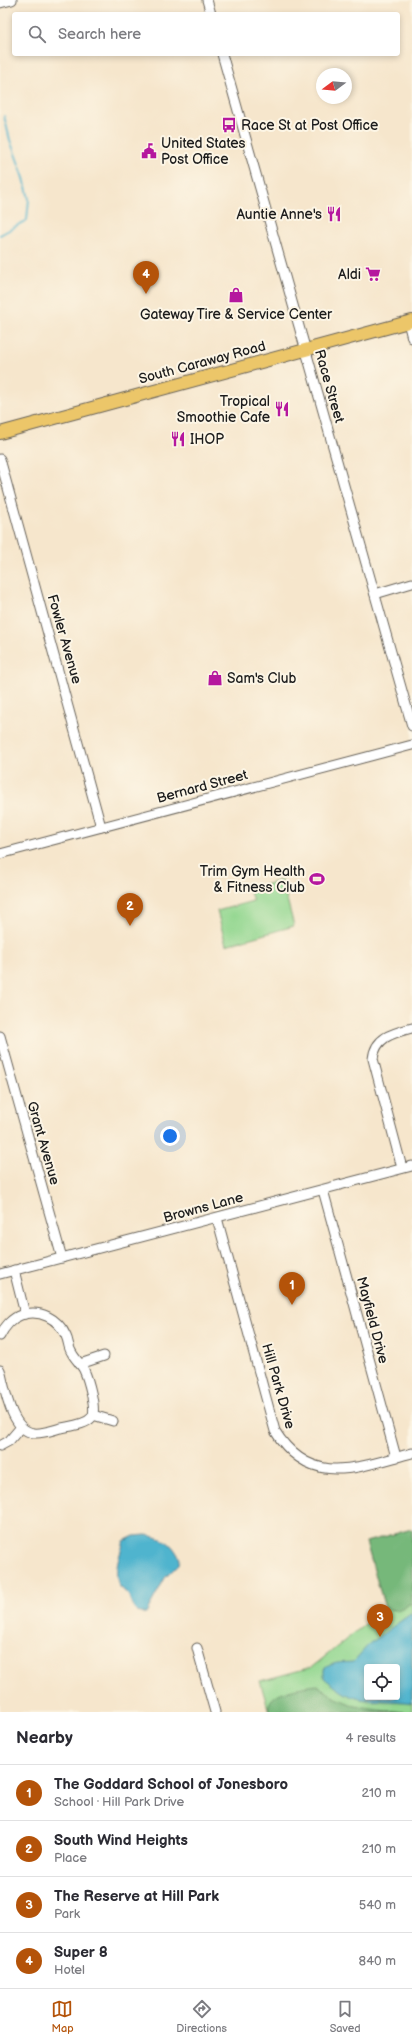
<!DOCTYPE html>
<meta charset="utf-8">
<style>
:root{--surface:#fff;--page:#f7f7f7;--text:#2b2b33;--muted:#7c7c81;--line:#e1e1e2;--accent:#b45309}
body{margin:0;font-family:"Balsamiq Sans",sans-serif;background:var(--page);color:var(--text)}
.controls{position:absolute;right:12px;bottom:12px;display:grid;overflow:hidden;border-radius:4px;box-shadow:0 2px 6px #0003}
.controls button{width:36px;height:36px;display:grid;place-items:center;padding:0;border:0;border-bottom:1px solid var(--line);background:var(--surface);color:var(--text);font:20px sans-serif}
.compass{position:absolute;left:316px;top:68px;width:36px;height:36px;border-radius:50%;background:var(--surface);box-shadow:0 2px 6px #0003;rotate:254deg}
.you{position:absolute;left:170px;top:1136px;width:14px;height:14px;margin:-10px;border:3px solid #fff;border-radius:50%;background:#1a73e8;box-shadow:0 0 0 6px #1a73e833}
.badge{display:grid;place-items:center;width:26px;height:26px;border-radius:50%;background:var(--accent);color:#fff;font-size:13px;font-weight:700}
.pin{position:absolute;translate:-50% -33px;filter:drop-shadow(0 1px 2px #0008)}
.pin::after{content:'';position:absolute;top:21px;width:14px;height:12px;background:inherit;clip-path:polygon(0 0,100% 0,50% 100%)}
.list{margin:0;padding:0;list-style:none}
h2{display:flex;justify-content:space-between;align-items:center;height:52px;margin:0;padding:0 16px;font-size:17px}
h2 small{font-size:13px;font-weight:400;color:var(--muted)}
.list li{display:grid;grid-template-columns:26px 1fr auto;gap:12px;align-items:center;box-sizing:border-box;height:56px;padding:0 16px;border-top:1px solid var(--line)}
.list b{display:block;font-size:15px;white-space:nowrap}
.list p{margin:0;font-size:13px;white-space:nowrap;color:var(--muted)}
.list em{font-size:13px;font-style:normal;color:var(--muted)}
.icon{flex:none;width:22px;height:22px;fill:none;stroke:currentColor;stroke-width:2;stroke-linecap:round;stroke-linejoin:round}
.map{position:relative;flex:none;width:412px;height:1712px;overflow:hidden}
.search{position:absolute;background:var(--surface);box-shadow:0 2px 6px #0003;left:12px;right:12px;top:12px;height:44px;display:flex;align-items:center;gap:10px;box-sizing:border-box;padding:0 14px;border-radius:4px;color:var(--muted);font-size:15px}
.sheet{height:276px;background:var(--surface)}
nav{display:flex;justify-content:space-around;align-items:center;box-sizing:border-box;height:56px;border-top:1px solid var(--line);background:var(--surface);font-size:11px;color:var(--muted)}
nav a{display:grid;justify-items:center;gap:2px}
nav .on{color:var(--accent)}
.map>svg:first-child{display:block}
.green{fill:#93d790;stroke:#587a56;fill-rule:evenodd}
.forest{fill:#76b87a;stroke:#496a4b}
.water{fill:#4fb4ce;stroke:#366875;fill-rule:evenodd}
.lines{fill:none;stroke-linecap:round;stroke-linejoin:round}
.stream{stroke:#4fb4ce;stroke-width:2}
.minor-casing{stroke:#68635a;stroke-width:11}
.major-casing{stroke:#68635a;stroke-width:14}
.minor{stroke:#fff;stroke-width:9}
.major{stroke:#ecc669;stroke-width:12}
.labels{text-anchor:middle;stroke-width:4;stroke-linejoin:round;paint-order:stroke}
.poi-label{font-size:14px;fill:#1c1c1c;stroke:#fcf5e5;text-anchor:start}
.street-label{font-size:14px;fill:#1c1c1c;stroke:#fcf5e5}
</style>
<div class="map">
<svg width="412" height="1712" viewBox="0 0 412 1712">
<rect width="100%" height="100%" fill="#fcf5e5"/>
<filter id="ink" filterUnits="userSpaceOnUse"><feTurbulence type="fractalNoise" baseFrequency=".025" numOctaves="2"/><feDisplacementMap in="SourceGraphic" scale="8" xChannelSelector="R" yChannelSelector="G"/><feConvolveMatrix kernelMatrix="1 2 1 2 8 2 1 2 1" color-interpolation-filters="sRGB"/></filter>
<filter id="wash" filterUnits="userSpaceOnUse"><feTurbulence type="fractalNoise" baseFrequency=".012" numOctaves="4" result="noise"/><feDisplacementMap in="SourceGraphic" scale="16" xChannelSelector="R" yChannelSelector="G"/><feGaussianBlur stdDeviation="0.9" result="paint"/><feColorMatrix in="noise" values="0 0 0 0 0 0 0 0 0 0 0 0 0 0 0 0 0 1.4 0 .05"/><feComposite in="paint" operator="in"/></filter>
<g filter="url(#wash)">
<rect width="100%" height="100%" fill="#f6e6cc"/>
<g class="green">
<polygon points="282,880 294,926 226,945 217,911 253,901 249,889"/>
<path d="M412 1529V1712H269L260 1681 312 1667 385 1608 366 1542ZM367 1667H397V1697H367Z"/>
</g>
<g class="forest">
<path d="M412 1529V1603C399 1608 400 1613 385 1608L366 1542Z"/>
<path d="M317 1685 334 1697 355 1706 404 1712H269C264 1690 303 1687 317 1685Z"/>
</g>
<g class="water">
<path d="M146 1535C164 1538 172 1542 180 1559L179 1564 165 1578 146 1613C133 1615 133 1606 129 1596 127 1593 123 1590 120 1587 112 1573 120 1555 124 1541L134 1536Z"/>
<path d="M412 1613V1703C395 1700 366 1702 353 1697 342 1693 333 1685 324 1678V1669C334 1661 342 1663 353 1662L371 1642ZM367 1667H397V1697H367Z"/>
</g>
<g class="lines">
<polyline class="stream" points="0,235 27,220 29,199 24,178 10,140 4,116"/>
</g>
</g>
<g filter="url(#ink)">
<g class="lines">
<g class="minor-casing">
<g id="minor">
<polyline points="207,0 211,14"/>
<polyline points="0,3 12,0"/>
<polyline points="222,54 412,726"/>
<polyline points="408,322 412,338"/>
<polyline points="0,459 101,827"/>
<polyline points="375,594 412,583"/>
<polyline points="0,854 412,745"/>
<polyline points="0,1036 62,1258"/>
<path d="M402 1168 373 1059C375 1037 393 1033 412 1028"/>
<polyline points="323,1190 396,1457"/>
<path d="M217 1218 275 1431C311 1489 358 1467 412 1453"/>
<polyline points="14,1270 25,1314"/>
<polyline points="0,1274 412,1166"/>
<path d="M0 1336C4 1327 12 1318 21 1315 40 1309 58 1318 66 1336 69 1342 68 1348 72 1353 75 1359 81 1364 84 1370 88 1379 97 1409 92 1417 86 1425 70 1426 61 1428 53 1430 42 1434 34 1433 11 1431 5 1388 0 1370"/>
<polyline points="80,1364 104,1356"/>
<polyline points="93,1415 113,1421"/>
<polyline points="0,1446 9,1441 21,1427"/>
<polyline points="197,1648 215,1712"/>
</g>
</g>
<g class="major-casing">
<polyline id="major" points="0,433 412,321"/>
</g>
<use href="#minor" class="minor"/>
<use href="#major" class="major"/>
</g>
</g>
<defs>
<g id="bus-bare" transform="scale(1.2)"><path d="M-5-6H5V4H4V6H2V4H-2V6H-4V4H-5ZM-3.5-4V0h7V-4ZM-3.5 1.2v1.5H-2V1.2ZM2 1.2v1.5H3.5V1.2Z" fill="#b5179e" stroke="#fcf5e5" stroke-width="2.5" paint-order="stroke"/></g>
<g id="civic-bare" transform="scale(1.2)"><path d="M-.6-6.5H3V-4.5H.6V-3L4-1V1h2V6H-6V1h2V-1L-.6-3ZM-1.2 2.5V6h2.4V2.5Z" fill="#b5179e" stroke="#fcf5e5" stroke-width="2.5" paint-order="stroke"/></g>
<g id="restaurant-bare" transform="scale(1.2)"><path d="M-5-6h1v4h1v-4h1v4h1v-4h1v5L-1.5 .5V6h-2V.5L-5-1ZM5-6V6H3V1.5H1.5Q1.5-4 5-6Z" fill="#b5179e" stroke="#fcf5e5" stroke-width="2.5" paint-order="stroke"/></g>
<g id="supermarket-bare" transform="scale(1.2)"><path d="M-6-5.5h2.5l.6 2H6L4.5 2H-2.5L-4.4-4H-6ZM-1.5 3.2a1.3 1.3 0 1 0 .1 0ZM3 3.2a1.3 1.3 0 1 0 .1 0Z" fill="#b5179e" stroke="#fcf5e5" stroke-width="2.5" paint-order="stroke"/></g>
<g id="shop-bare" transform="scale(1.2)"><path d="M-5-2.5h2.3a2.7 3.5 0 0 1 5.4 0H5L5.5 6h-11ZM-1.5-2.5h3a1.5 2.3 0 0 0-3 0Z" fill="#b5179e" stroke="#fcf5e5" stroke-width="2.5" paint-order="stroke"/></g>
<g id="stadium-bare" transform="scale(1.2)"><path d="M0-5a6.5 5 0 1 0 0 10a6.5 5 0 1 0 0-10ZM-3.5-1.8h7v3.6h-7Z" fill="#b5179e" stroke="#fcf5e5" stroke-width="2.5" paint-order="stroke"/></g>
</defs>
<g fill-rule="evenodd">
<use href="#bus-bare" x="229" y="125"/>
<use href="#civic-bare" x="149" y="151"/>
<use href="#restaurant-bare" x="334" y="214"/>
<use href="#supermarket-bare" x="373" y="274"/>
<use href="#shop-bare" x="236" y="295"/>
<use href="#restaurant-bare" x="282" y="409"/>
<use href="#restaurant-bare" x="178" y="439"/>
<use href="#shop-bare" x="215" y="678"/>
<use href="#stadium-bare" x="317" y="879"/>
</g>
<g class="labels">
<g class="poi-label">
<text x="241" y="130">Race St at Post Office</text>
<text x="161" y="148">United States<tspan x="161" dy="16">Post Office</tspan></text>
<text x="322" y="219" text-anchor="end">Auntie Anne's</text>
<text x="361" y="279" text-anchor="end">Aldi</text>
<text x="236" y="319" text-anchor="middle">Gateway Tire &amp; Service Center</text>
<text x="270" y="406" text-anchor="end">Tropical<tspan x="270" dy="16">Smoothie Cafe</tspan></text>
<text x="190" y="444">IHOP</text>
<text x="227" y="683">Sam's Club</text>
<text x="305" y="876" text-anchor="end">Trim Gym Health<tspan x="305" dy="16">&amp; Fitness Club</tspan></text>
</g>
<g class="street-label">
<text transform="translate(202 362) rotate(-15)" y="5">South Caraway Road</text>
<text transform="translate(330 386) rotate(74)" y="5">Race Street</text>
<text transform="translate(65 639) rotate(74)" y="5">Fowler Avenue</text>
<text transform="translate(202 786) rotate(-15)" y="5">Bernard Street</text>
<text transform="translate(44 1143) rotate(74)" y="5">Grant Avenue</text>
<text transform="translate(203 1207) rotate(-15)" y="5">Browns Lane</text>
<text transform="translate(373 1320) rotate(75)" y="5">Mayfield Drive</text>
<text transform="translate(279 1386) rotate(74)" y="5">Hill Park Drive</text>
</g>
</g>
</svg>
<div class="controls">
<button><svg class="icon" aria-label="locate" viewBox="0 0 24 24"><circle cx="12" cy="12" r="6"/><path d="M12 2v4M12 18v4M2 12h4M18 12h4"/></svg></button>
</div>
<svg class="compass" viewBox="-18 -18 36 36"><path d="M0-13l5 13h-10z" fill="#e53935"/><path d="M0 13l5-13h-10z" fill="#7c7c81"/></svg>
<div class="you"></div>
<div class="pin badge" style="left:292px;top:1305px">1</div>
<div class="pin badge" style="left:130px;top:926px">2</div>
<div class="pin badge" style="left:380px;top:1637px">3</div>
<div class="pin badge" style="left:146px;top:294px">4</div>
<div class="search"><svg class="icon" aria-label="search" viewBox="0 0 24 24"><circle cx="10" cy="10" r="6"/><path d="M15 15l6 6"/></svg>Search here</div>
</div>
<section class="sheet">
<h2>Nearby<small>4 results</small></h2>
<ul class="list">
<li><span class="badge">1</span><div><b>The Goddard School of Jonesboro</b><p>School · Hill Park Drive</p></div><em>210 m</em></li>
<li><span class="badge">2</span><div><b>South Wind Heights</b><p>Place</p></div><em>210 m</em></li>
<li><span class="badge">3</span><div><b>The Reserve at Hill Park</b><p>Park</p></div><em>540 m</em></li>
<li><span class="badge">4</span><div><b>Super 8</b><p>Hotel</p></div><em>840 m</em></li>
</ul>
</section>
<nav>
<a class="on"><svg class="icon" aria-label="map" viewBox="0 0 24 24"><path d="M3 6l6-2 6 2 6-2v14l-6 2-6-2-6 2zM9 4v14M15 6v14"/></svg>Map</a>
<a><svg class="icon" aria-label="directions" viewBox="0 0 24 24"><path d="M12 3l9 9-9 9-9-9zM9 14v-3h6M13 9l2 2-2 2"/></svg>Directions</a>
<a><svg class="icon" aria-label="saved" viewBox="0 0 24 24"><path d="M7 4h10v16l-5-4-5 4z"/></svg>Saved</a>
</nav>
